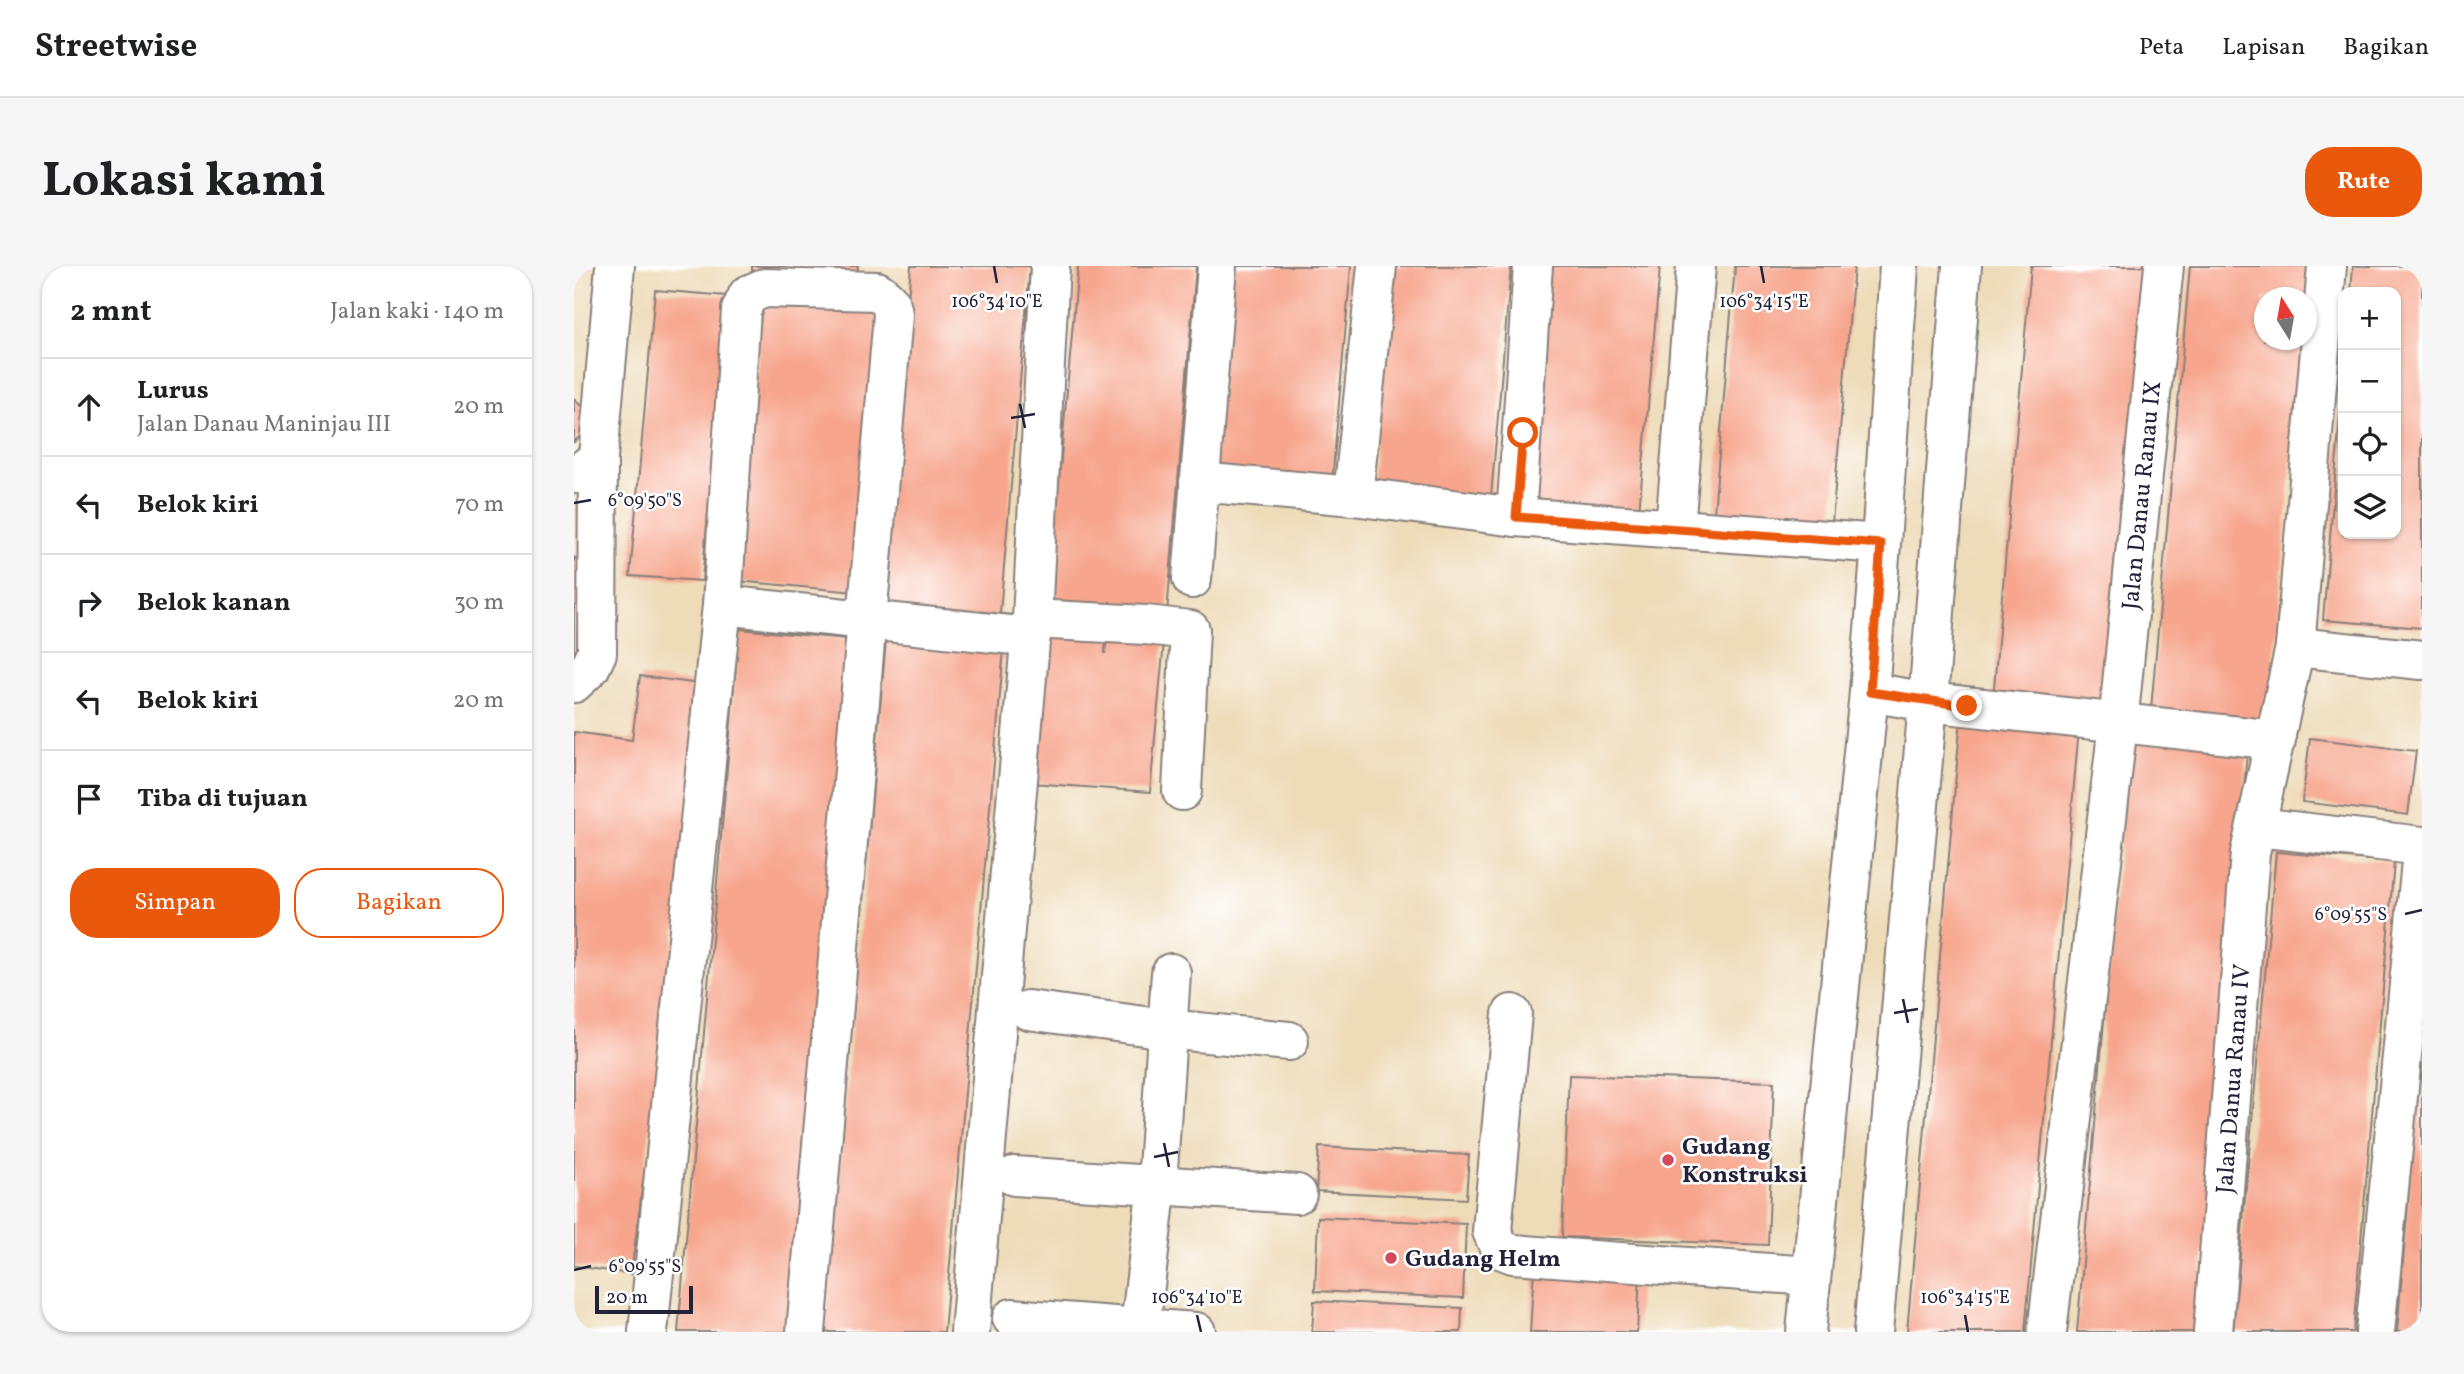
<!DOCTYPE html>
<html lang="id">
<meta charset="utf-8">
<style>
:root{--surface:#fff;--page:#f6f6f6;--text:#202124;--muted:#757577;--line:#e0e0e0;--accent:#ea580c}
body{margin:0;font-family:Vollkorn,serif;background:var(--page);color:var(--text)}
.controls{position:absolute;right:21px;top:21px;display:grid;overflow:hidden;border-radius:14px;box-shadow:0 2px 5px #0004}
.controls button{width:63px;height:63px;display:grid;place-items:center;padding:0;border:0;border-bottom:2px solid var(--line);background:var(--surface);color:var(--text);font:35px sans-serif}
.compass{position:absolute;left:1680px;top:21px;width:63px;height:63px;border-radius:50%;background:var(--surface);box-shadow:0 2px 5px #0004;rotate:349deg}
.scale{position:absolute;left:21px;bottom:18px;width:98px;box-sizing:border-box;padding-left:7px;border:4px solid #22223b;border-top:0;font-size:19px;line-height:24px;white-space:nowrap;color:#22223b;-webkit-text-stroke:5px #fff;paint-order:stroke}
.stop{position:absolute;width:21px;height:21px;margin:-16px;border:5px solid #ea580c;border-radius:50%;background:#fff}
.stop.end{background:#ea580c;border-color:#fff;box-shadow:0 2px 7px #0008}
.list{margin:0;padding:0;list-style:none}
h2{display:flex;justify-content:space-between;align-items:center;height:91px;margin:0;padding:0 28px;font-size:30px}
h2 small{font-size:23px;font-weight:400;color:var(--muted)}
.list li{display:grid;grid-template-columns:46px 1fr auto;gap:21px;align-items:center;box-sizing:border-box;height:98px;padding:0 28px;border-top:2px solid var(--line)}
.list b{display:block;font-size:26px;white-space:nowrap}
.list p{margin:0;font-size:23px;white-space:nowrap;color:var(--muted)}
.list em{font-size:23px;font-style:normal;color:var(--muted)}
.actions{display:flex;gap:14px;padding:21px 28px}
.actions a{flex:1;padding:16px 0;border:2px solid var(--accent);border-radius:28px;text-align:center;font-size:24px;color:var(--accent)}
.actions .main{background:var(--accent);color:#fff}
.icon{flex:none;width:38px;height:38px;fill:none;stroke:currentColor;stroke-width:2;stroke-linecap:round;stroke-linejoin:round}
.map{position:relative;flex:none;width:1848px;height:1066px;overflow:hidden;border-radius:28px}
header{display:flex;align-items:center;gap:42px;box-sizing:border-box;height:98px;padding:0 35px;background:var(--surface);border-bottom:2px solid var(--line)}
header strong{font-size:33px}
nav{display:flex;gap:38px;margin-inline-start:auto;font-size:24px}
.intro{display:flex;align-items:center;justify-content:space-between;box-sizing:border-box;height:168px;padding:0 42px}
h1{margin:0;font-size:49px}
.button{padding:18px 32px;border-radius:28px;background:var(--accent);color:#fff;font-size:24px;font-weight:700}
main{display:flex;gap:42px;padding:0 42px}
aside{flex:1;background:var(--surface);border-radius:28px;box-shadow:0 2px 5px #0004}
.map>svg:first-child{display:block}
.building{fill:#f7a68d}
.lines{fill:none;stroke-linecap:round;stroke-linejoin:round}
.minor-casing{stroke:#887f7a;stroke-width:42}
.minor{stroke:#fff;stroke-width:38}
.route{stroke:#ea580c;stroke-width:9}
.ticks{fill:none;stroke:#22223b;stroke-width:2.5}
.poi-dot{fill:#d1495b;stroke:#fff;stroke-width:2.5}
.labels{text-anchor:middle;stroke-width:5;stroke-linejoin:round;paint-order:stroke}
.street-label{font-size:24px;fill:#22223b;stroke:#fff}
.poi-label{font-size:24px;font-weight:bold;fill:#22223b;stroke:#fff;text-anchor:start}
.ticks-label{font-size:18px;text-anchor:middle;fill:#22223b;stroke:#fff;stroke-width:5;stroke-linejoin:round;paint-order:stroke}
</style>
<header>
<strong>Streetwise</strong>
<nav><a>Peta</a><a>Lapisan</a><a>Bagikan</a></nav>
</header>
<div class="intro"><h1>Lokasi kami</h1><a class="button">Rute</a></div>
<main>
<aside>
<h2>2 mnt<small>Jalan kaki · 140 m</small></h2>
<ul class="list">
<li><svg class="icon" aria-label="ahead" viewBox="0 0 24 24"><path d="M12 20V5M6 11l6-6 6 6"/></svg><div><b>Lurus</b><p>Jalan Danau Maninjau III</p></div><em>20 m</em></li>
<li><svg class="icon" aria-label="left" viewBox="0 0 24 24"><path d="M17 20v-9H6M10 6l-5 5 5 5"/></svg><div><b>Belok kiri</b></div><em>70 m</em></li>
<li><svg class="icon" aria-label="right" viewBox="0 0 24 24"><path d="M7 20v-9h11M14 6l5 5-5 5"/></svg><div><b>Belok kanan</b></div><em>30 m</em></li>
<li><svg class="icon" aria-label="left" viewBox="0 0 24 24"><path d="M17 20v-9H6M10 6l-5 5 5 5"/></svg><div><b>Belok kiri</b></div><em>20 m</em></li>
<li><svg class="icon" aria-label="arrive" viewBox="0 0 24 24"><path d="M6 21V4h12l-3 4 3 4H6"/></svg><div><b>Tiba di tujuan</b></div></li>
</ul>
<div class="actions"><a class="main">Simpan</a><a>Bagikan</a></div>
</aside>
<div class="map">
<svg width="1848" height="1066" viewBox="0 0 1848 1066">
<rect width="100%" height="100%" fill="#fff"/>
<filter id="ink" filterUnits="userSpaceOnUse"><feTurbulence type="fractalNoise" baseFrequency=".0143" numOctaves="2"/><feDisplacementMap in="SourceGraphic" scale="14" xChannelSelector="R" yChannelSelector="G"/><feConvolveMatrix kernelMatrix="1 2 1 2 8 2 1 2 1" color-interpolation-filters="sRGB"/></filter>
<filter id="wash" filterUnits="userSpaceOnUse"><feTurbulence type="fractalNoise" baseFrequency=".00686" numOctaves="4" result="noise"/><feDisplacementMap in="SourceGraphic" scale="28" xChannelSelector="R" yChannelSelector="G"/><feGaussianBlur stdDeviation="1.57" result="paint"/><feColorMatrix in="noise" values="0 0 0 0 0 0 0 0 0 0 0 0 0 0 0 0 0 1.4 0 .05"/><feComposite in="paint" operator="in"/></filter>
<g filter="url(#wash)">
<rect width="100%" height="100%" fill="#eedcb9"/>
<g id="blocks">
<g class="building">
<polygon points="178,0 284,0 282,17 178,8"/>
<polygon points="337,0 456,0 425,358 306,348"/>
<polygon points="504,0 622,0 592,359 535,355 536,335 533,355 473,350"/>
<polygon points="658,0 777,0 758,216 640,207"/>
<polygon points="818,0 937,0 917,231 798,221"/>
<polygon points="967,0 1086,0 1064,258 945,248"/>
<polygon points="1161,0 1280,0 1258,257 1140,247"/>
<polygon points="1457,0 1577,0 1538,443 1419,433"/>
<polygon points="1616,0 1735,0 1732,32 1690,32 1690,74 1728,74 1694,465 1576,455"/>
<polygon points="1779,0 1848,0 1848,362 1749,354 1767,141 1769,141 1769,268 1822,268 1822,26 1777,26"/>
<polygon points="81,24 153,30 128,315 56,310"/>
<polygon points="189,25 307,35 281,326 163,315"/>
<polygon points="0,133 22,155 0,176"/>
<polygon points="0,291 13,305 17,328 0,399"/>
<polygon points="472,355 532,365 531,388 534,362 591,365 576,526 458,517"/>
<polygon points="313,362 431,371 370,1066 251,1066"/>
<polygon points="165,363 284,374 222,1066 104,1066"/>
<polygon points="66,410 134,419 57,1008 0,1000 0,466 58,474"/>
<polygon points="1387,452 1505,462 1451,1066 1333,1066"/>
<polygon points="1555,467 1674,476 1622,1066 1503,1066"/>
<polygon points="1736,472 1842,485 1834,549 1728,536"/>
<polygon points="1702,586 1820,596 1779,1066 1659,1066"/>
<polygon points="1846,796 1848,796 1848,1066 1823,1066"/>
<polygon points="995,809 1200,816 1194,979 988,971"/>
<polygon points="745,881 895,889 892,933 742,925"/>
<polygon points="744,951 892,958 889,1032 741,1025"/>
<polygon points="960,1003 1066,1009 1063,1066 956,1066"/>
<polygon points="740,1035 888,1042 887,1066 738,1066"/>
</g>
</g>
</g>
<g filter="url(#ink)">
<use href="#blocks" fill-opacity="0" stroke="#887f7a" stroke-width="2"/>
<g class="lines">
<g class="minor-casing">
<g id="minor">
<polyline points="4,208 24,192 41,0"/>
<polyline points="625,216 779,230 942,251 1307,278"/>
<polyline points="779,230 803,0"/>
<polyline points="942,251 959,0"/>
<polyline points="1101,263 1122,0"/>
<polyline points="618,313 643,0"/>
<polyline points="148,339 457,371"/>
<polyline points="458,353 572,359 616,364 608,525"/>
<polyline points="1721,381 1848,394"/>
<polyline points="0,417 16,402 23,387 24,192"/>
<polyline points="1295,426 1354,436 1702,474"/>
<polyline points="1683,561 1848,580"/>
<polyline points="454,744 592,763 715,775"/>
<polyline points="938,748 918,965 926,983 939,988 1236,1010"/>
<polyline points="440,910 723,928"/>
<polyline points="438,1052 566,1062 583,918 597,707"/>
<path d="M74 1066 148 339 167 44 174 29 190 22 303 25C313 32 318 36 319 49L232 1066"/>
<polyline points="396,1066 458,353 476,0"/>
<polyline points="566,1066 566,1062 622,1066"/>
<polyline points="1232,1066 1295,426 1307,278 1325,0"/>
<polyline points="1299,1066 1354,436 1388,0"/>
<path id="s1" d="M1473 1066 1544 458 1590 0"/>
<path id="s2" d="M1639 1066 1676 587 1721 381 1753 0"/>
<polyline points="1801,1066 1848,585"/>
</g>
</g>
<use href="#minor" class="minor"/>
</g>
</g>
<g class="lines" filter="url(#ink)">
<polyline class="route" points="949,167 942,251 1307,278 1296,426 1393,440"/>
</g>
<path class="ticks" d="M420 0 423 17M1187 0 1190 17M446 138 451 162M437 152 461 148M0 237 17 234M1831 648 1848 644M1329 733 1334 757M1320 747 1344 743M590 877 595 901M580 891 604 886M0 1004 17 1000M623 1049 627 1066M1391 1049 1394 1066"/>
<g class="poi-dot">
<circle cx="1094" cy="894" r="7"/>
<circle cx="817" cy="992" r="7"/>
</g>
<g class="labels">
<g class="street-label">
<text dy="8" stroke="none"><textPath href="#s1" startOffset="842">Jalan Danau Ranau IX</textPath></text>
<text dy="8" stroke="none"><textPath href="#s2" startOffset="254">Jalan Danua Ranau IV</textPath></text>
</g>
<g class="poi-label">
<text x="1108" y="888">Gudang<tspan x="1108" dy="28">Konstruksi</tspan></text>
<text x="831" y="1000">Gudang Helm</text>
</g>
</g>
<g class="ticks-label">
<text x="1190" y="41">106°34'15"E</text>
<text x="423" y="41">106°34'10"E</text>
<text x="71" y="240">6°09'50"S</text>
<text x="1777" y="654">6°09'55"S</text>
<text x="71" y="1006">6°09'55"S</text>
<text x="623" y="1037">106°34'10"E</text>
<text x="1391" y="1037">106°34'15"E</text>
</g>
</svg>
<div class="controls">
<button>+</button>
<button>−</button>
<button><svg class="icon" aria-label="locate" viewBox="0 0 24 24"><circle cx="12" cy="12" r="6"/><path d="M12 2v4M12 18v4M2 12h4M18 12h4"/></svg></button>
<button><svg class="icon" aria-label="layers" viewBox="0 0 24 24"><path d="M12 4l9 5-9 5-9-5zM3 14l9 5 9-5"/></svg></button>
</div>
<svg class="compass" viewBox="-18 -18 36 36"><path d="M0-13l5 13h-10z" fill="#e53935"/><path d="M0 13l5-13h-10z" fill="#757577"/></svg>
<div class="scale">20 m</div>
<div class="stop" style="left:949px;top:167px"></div>
<div class="stop end" style="left:1393px;top:440px"></div>
</div>
</main>
